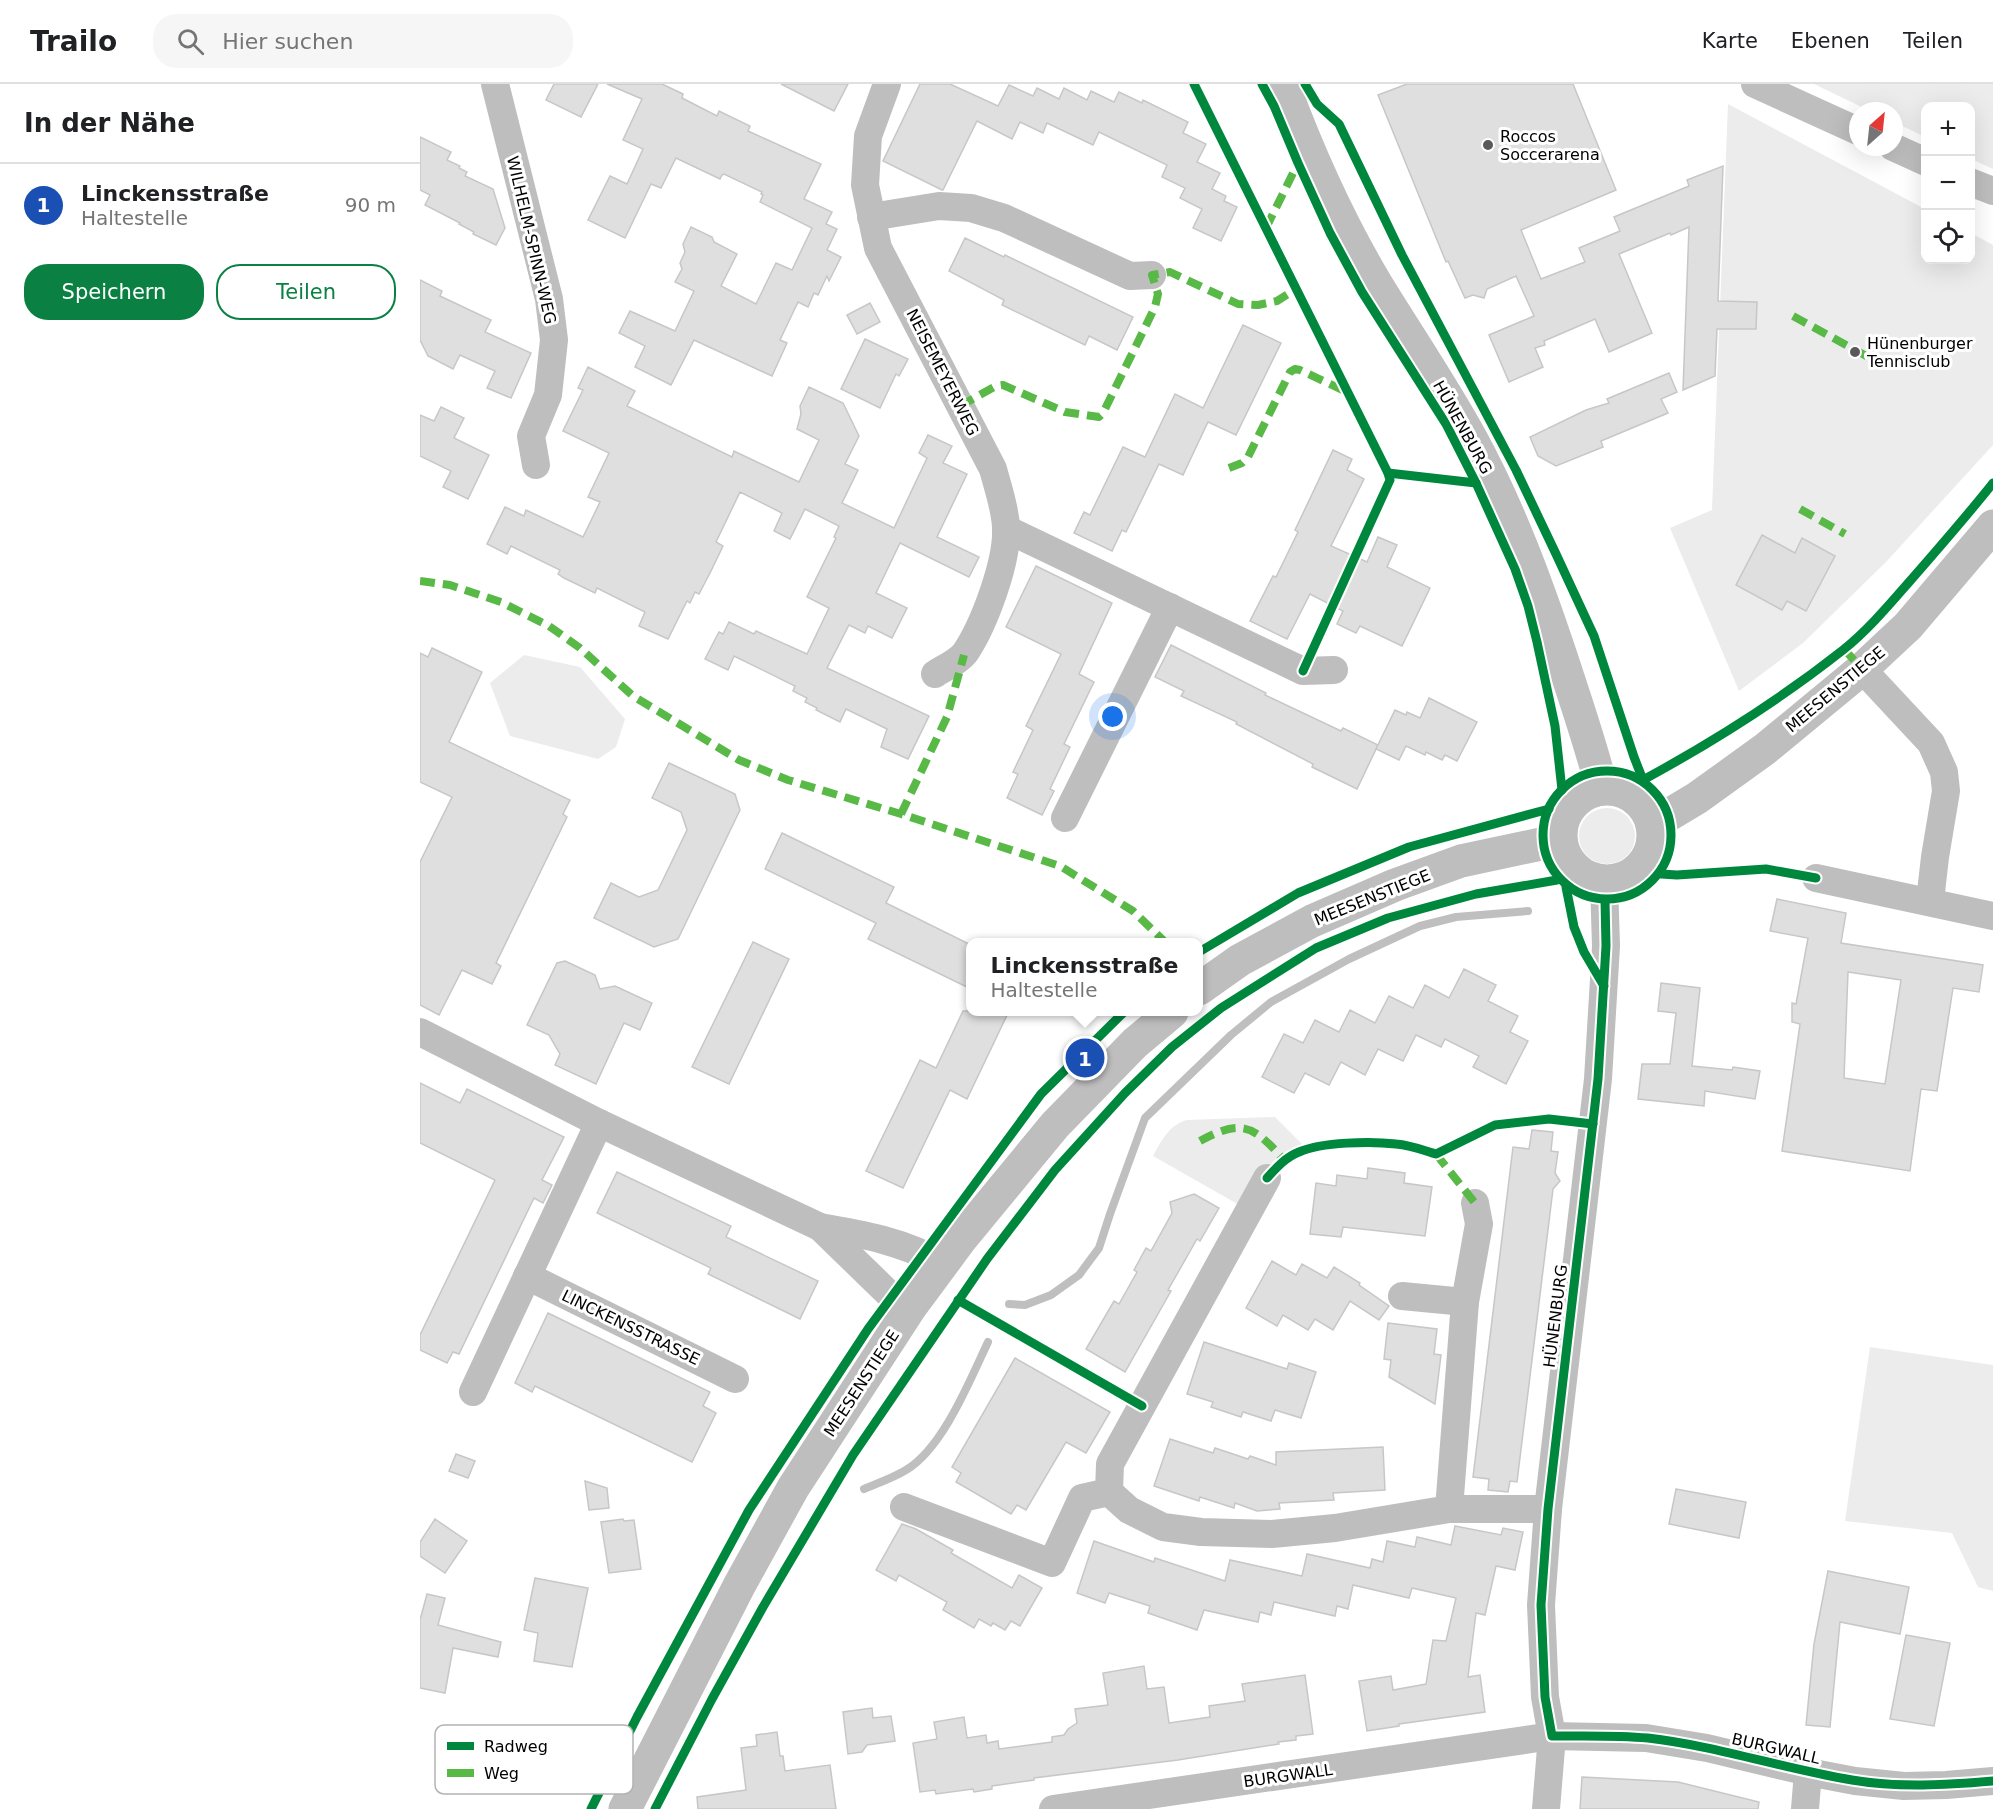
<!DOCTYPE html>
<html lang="de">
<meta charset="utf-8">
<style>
:root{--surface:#fff;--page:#f6f6f6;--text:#202124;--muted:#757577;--line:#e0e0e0;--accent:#0b8043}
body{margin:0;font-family:"DejaVu Sans",sans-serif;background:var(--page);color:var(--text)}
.controls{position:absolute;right:18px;top:18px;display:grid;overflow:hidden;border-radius:12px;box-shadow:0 6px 24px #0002}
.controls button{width:54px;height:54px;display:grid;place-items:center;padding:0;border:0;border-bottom:2px solid var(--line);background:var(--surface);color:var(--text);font:30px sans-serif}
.compass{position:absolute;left:1429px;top:18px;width:54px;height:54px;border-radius:50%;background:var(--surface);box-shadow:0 6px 24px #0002;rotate:27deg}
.you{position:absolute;left:693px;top:633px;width:21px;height:21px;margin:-15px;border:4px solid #fff;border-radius:50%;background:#1a73e8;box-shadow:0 0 0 9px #1a73e833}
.badge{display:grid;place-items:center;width:39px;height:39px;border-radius:50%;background:var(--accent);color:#fff;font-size:20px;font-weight:700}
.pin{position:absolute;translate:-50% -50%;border:3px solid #fff;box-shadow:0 2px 6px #0006}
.popup{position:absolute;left:546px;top:854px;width:237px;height:78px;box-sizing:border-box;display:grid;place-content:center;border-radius:12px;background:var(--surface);filter:drop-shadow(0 2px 4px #0005);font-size:20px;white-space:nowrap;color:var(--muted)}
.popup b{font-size:22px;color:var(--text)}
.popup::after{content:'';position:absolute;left:50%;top:100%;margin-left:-12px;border:12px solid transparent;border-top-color:var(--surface)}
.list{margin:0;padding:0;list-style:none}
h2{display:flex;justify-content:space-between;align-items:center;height:78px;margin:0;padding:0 24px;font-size:26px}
h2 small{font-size:20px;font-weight:400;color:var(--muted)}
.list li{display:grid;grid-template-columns:39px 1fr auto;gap:18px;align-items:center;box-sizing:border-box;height:84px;padding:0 24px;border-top:2px solid var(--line)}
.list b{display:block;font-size:22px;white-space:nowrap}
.list p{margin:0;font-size:20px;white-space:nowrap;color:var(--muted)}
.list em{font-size:20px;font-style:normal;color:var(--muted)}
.actions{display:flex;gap:12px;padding:18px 24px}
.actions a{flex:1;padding:14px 0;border:2px solid var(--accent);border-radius:24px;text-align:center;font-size:21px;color:var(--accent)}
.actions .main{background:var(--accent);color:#fff}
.icon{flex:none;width:33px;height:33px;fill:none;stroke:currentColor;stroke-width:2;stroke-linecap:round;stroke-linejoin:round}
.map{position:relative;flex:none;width:1573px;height:1725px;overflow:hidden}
header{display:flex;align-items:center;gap:36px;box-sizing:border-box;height:84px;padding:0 30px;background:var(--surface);border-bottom:2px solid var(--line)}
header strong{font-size:28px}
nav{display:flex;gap:33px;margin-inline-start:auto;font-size:21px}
.search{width:420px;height:54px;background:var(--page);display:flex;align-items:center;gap:15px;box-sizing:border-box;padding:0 21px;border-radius:24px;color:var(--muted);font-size:22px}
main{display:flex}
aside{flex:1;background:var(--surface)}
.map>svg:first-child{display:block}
.green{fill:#ececec}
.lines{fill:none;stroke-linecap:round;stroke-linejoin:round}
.stream{stroke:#bfbfbf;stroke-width:8}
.building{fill:#dfdfdf;stroke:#c7c7c7;stroke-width:1.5;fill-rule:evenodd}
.minor{stroke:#bebebe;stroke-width:28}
.tertiary{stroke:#bebebe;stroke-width:33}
.quiet{stroke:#58b947;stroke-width:8;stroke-dasharray:15 8;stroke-linecap:butt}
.cycleway-casing{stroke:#fff;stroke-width:13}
.cycleway{stroke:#00873e;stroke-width:9}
.poi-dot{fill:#595959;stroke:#fff;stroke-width:2}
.labels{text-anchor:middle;stroke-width:6;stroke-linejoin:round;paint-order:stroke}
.poi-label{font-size:16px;fill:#000;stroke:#fff;text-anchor:start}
.street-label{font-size:16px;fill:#000;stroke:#fff}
.key{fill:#fff;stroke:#b2b2b2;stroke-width:1.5}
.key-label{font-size:16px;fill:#000}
</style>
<header>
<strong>Trailo</strong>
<div class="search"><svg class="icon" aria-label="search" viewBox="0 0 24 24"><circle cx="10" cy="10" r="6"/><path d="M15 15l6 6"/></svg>Hier suchen</div>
<nav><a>Karte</a><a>Ebenen</a><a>Teilen</a></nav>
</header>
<main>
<aside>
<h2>In der Nähe<small></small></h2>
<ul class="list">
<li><span class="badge" style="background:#1a4fb4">1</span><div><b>Linckensstraße</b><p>Haltestelle</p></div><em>90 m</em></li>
</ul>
<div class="actions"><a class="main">Speichern</a><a>Teilen</a></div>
</aside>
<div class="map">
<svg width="1573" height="1725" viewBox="0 0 1573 1725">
<rect width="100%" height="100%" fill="#fff"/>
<g class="green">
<polygon points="1394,0 1573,0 1573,85 1551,75 1550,22 1506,22 1505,53 1474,38 1474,27 1450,27"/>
<polygon points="1308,20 1505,125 1506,176 1550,176 1551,149 1573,161 1573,361 1466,478 1383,559 1319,607 1250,444 1292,426"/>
<polygon points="104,571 160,583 205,635 196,663 178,675 90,652 70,599"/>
<circle cx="1187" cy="752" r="28"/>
<path d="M855 1033 882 1060C847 1076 841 1091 821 1122L733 1072C742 1056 749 1041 767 1036Z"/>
<polygon points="1450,1263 1573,1281 1573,1507 1558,1503 1532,1449 1425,1437"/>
</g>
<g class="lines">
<g class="stream">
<polyline points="589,1220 605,1221 631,1211 659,1191 679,1164 690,1130 725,1034 811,951 851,918 929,875 1000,842 1036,833 1108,827"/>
<path d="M444 1405C458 1399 473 1394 486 1386 523 1364 550 1296 568 1258"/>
</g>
</g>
<g class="building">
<polygon points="134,0 178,0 161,33 126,16"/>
<polygon points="187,0 242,0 263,10 262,14 297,32 299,27 330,42 328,47 401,80 384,115 412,128 406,140 417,145 407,166 421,173 409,197 407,192 398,211 394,209 388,223 378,218 360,256 367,259 352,292 274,256 251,301 215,283 225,262 199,249 210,227 255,247 274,207 255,198 262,185 260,179 265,168 263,160 271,143 292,153 294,158 317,170 301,202 336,220 356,179 372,186 392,144 340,118 343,111 341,110 342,108 304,90 302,91 300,95 256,74 241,104 231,100 205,154 168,136 190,92 207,100 223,65 203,56 222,15"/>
<polygon points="361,0 428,0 414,27"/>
<polygon points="500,0 530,0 578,22 589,1 613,12 617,4 639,15 644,4 667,16 671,7 694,18 699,8 722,19 723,16 768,38 763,49 786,60 777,78 800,89 792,105 806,112 804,117 817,123 801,157 773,144 782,125 760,114 765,104 742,93 747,81 679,48 673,61 627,39 623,49 600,38 592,55 557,37 523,106 522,106 463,77"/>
<polygon points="987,0 1153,0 1196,106 1101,146 1121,195 1165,178 1159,164 1200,147 1194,133 1269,102 1267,96 1303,82 1298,217 1337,218 1336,245 1297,245 1295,292 1263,306 1269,143 1251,151 1250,149 1199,170 1232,249 1189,268 1175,235 1124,257 1125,261 1115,264 1123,283 1089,298 1069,251 1114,232 1096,192 1067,205 1064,214 1053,211 1045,214 1028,177 1026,178 958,11"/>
<polygon points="0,53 31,68 27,76 40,82 39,84 47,88 45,92 73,105 85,144 76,161 53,150 54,148 39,140 40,139 5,121 10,111 0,106"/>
<polygon points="545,154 584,173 585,171 713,233 697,266 669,252 665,261 582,221 584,216 529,187"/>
<polygon points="0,196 22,207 20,212 71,236 65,248 111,269 91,314 67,304 75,287 40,271 33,285 8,272 0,256"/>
<polygon points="450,219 460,238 437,250 427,231"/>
<polygon points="823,241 861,259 816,351 788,338 763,391 739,380 706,448 702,446 692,467 654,449 664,428 670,431 703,363 725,373 755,310 783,324"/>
<polygon points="445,255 488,275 479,292 476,290 460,324 421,305"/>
<polygon points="168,283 215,307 207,322 312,373 314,367 379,398 399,356 377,345 381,330 380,322 389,303 423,319 439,352 425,380 438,386 422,419 474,444 507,374 499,369 508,351 532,362 523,379 547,390 517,453 559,473 549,493 480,459 456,509 487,524 472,554 448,542 445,549 429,541 407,584 509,632 488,675 461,663 467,645 426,625 420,638 396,626 397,624 385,618 387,614 373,607 375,602 314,572 308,586 285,575 299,548 303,550 309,538 334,550 336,547 387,570 409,524 387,513 416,454 414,453 419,442 385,425 370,455 354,447 362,429 320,408 296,458 303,462 291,487 279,510 275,508 270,519 267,517 248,555 219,542 225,528 177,504 175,509 144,494 138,490 140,486 91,462 87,470 67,460 85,423 104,432 106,426 163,453 180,418 168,413 189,369 143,347 163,306 158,304"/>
<polygon points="1249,289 1257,308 1241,315 1248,329 1181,357 1183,363 1136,382 1118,372 1110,353 1166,326 1189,319 1187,315"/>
<polygon points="21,323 44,334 34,354 69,371 48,415 23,403 31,387 0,372 0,331 14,337"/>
<polygon points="913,366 932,375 927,386 944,395 911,462 947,478 958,453 977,461 967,483 1010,504 982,562 940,542 936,549 917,540 923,527 890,510 867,555 830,537 853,492 856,493 878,448 875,446"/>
<polygon points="1342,451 1375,469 1382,454 1415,472 1386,527 1367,517 1362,526 1316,501"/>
<polygon points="616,482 692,519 659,590 674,598 644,660 650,663 630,705 634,707 622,731 587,714 598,690 593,688 613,646 606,642 641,570 586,543"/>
<polygon points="751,561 846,609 845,611 921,647 923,644 958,661 937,705 892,683 893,680 816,640 817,638 761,612 764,607 735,593"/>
<polygon points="12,564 62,588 29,658 150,716 143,730 147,733 76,879 81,882 72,900 42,886 19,931 0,921 0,778 32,713 0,698 0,569 8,573"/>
<polygon points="1009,614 1057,638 1037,677 1025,671 1022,676 1006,668 1005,671 986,662 979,676 956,665 975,626 986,631 987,628 1000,634"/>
<polygon points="249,679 315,710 320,726 258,855 234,863 174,834 191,799 219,813 238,806 267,746 261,728 232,714"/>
<polygon points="362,749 474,803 466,819 551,861 551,905 448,855 456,839 345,785"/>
<path d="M1357 815 1426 829 1421 859 1563 881 1559 908 1533 904 1517 1007 1501 1005 1490 1087 1362 1067 1380 940 1372 938V919L1376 920 1388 854 1350 847ZM1428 888 1481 896 1465 1000 1424 994Z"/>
<polygon points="333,858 369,875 309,1000 272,983"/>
<polygon points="145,877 175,891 180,905 195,902 232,919 220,946 204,939 176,1000 135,981 140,970 129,951 107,941 137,879"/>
<polygon points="1044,885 1076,901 1068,917 1098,932 1090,948 1108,957 1086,1000 1053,983 1059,972 1025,955 1021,963 996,951 983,977 958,965 945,991 921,978 909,1001 885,989 874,1009 842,993 864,950 883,959 895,936 919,948 930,926 955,939 969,912 993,924 1005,901 1029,914"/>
<polygon points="1241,899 1280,904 1272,982 1312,986 1313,983 1340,987 1335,1015 1285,1007 1284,1022 1218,1015 1222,980 1250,980 1256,929 1238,927"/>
<polygon points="543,927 589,927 547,1015 530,1006 483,1104 446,1087 500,976 516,984"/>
<polygon points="0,999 40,1019 47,1005 144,1053 122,1096 132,1101 123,1119 114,1114 39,1270 33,1268 27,1279 0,1266 0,1251 75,1096 0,1059"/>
<polygon points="1112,1046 1133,1048 1131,1067 1138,1068 1135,1089 1140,1097 1133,1105 1097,1398 1090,1397 1088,1408 1068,1406 1069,1395 1053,1393 1093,1063 1109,1065"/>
<polygon points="948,1084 985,1089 984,1099 1012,1103 1005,1152 923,1143 921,1153 890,1150 896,1099 916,1102 917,1091 947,1095"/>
<polygon points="197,1088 311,1142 306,1153 398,1197 380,1235 288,1190 291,1184 177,1129"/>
<polygon points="774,1110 799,1124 780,1157 777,1155 748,1206 751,1207 705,1288 666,1265 694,1217 699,1220 717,1188 714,1186 726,1164 731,1167 752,1129 750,1118"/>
<polygon points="852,1177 876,1191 882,1180 907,1194 914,1183 940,1199 939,1201 969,1222 959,1236 930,1217 913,1246 895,1235 888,1246 863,1231 857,1242 826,1224"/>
<polygon points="128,1229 290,1308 283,1322 296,1329 272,1378 115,1302 112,1308 95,1299"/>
<polygon points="968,1239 1017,1245 1014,1270 1021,1271 1015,1320 969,1293 971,1276 964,1275"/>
<polygon points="784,1258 867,1285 869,1279 896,1288 881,1334 855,1326 851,1337 823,1328 821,1333 791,1323 793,1318 767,1310"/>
<polygon points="595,1274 690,1328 666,1369 646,1358 606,1426 597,1421 591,1430 536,1398 541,1389 532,1383"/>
<polygon points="750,1355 793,1369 795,1364 828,1375 830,1372 856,1381 856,1368 963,1363 965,1406 913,1409 914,1416 859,1419 860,1425 837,1427 815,1419 814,1424 780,1413 779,1417 734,1402"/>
<polygon points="36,1370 55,1377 48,1394 29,1387"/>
<polygon points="165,1397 187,1404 189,1424 169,1426"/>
<polygon points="1256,1405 1326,1418 1319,1454 1249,1440"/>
<polygon points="15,1435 47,1457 25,1489 0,1472 0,1458"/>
<polygon points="203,1435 204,1437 214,1436 221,1485 189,1489 181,1438"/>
<polygon points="482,1440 496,1445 533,1466 531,1469 592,1504 599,1491 622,1504 600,1542 591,1537 585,1546 573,1539 571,1542 559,1535 554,1544 523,1526 527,1518 479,1491 476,1497 456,1486"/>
<polygon points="1035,1442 1081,1451 1083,1444 1103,1448 1095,1486 1076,1482 1065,1531 1056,1529 1048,1593 1060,1591 1065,1628 979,1640 979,1642 947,1647 939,1597 971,1592 973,1606 1006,1600 1013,1556 1026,1557 1036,1514 992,1504 989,1514 933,1501 928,1525 917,1522 915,1532 854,1518 851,1531 840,1528 838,1538 784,1526 777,1546 728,1529 730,1522 689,1509 685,1519 657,1509 674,1457 734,1478 735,1474 805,1497 810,1476 882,1492 887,1470 950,1484 952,1475 963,1478 967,1457 995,1463 997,1453 1031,1461"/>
<polygon points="1408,1487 1489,1503 1480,1550 1420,1538 1410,1643 1386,1641 1394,1560"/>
<polygon points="115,1494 168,1504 152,1583 114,1577 118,1549 104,1546"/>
<polygon points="7,1510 25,1514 18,1541 81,1558 78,1573 33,1564 25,1609 0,1604 0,1536"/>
<polygon points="1486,1551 1530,1559 1514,1642 1470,1635"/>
<polygon points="724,1582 727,1605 744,1603 749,1639 790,1633 789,1622 825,1617 822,1600 885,1591 893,1650 876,1652 876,1656 858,1658 859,1660 758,1676 614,1694 614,1696 572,1702 572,1705 554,1708 553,1705 516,1710 515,1706 500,1708 493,1659 517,1655 514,1638 544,1633 547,1654 566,1651 567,1659 578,1657 579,1665 632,1658 632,1653 644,1651 648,1645 657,1639 655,1625 688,1621 683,1589"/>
<polygon points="452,1624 453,1634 471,1632 475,1657 447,1661 442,1668 428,1670 423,1628"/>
<polygon points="357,1648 360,1672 363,1672 365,1687 410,1681 416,1725 278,1725 277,1713 326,1706 321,1664 337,1662 336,1651"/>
<polygon points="50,1649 119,1662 111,1703 42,1688"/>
<polygon points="1162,1693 1258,1698 1339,1718 1338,1725 1160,1725"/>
</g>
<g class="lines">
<g class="minor">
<polyline points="75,0 129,215 134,256 128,311 111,352 116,381"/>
<path d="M467 0 448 52 445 101 458 164 573 385C578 404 585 423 586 443 588 477 564 541 545 569 538 578 524 584 515 590"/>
<polyline points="1335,0 1438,47"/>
<polyline points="1473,63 1506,78"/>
<polyline points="1550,98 1573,107"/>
<polyline points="451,133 519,122 551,124 584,134 710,192 732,191"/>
<polyline points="586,445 883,587 914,586"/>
<polyline points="1442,585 1511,659 1524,688 1526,707 1515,773 1510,817"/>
<polyline points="645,734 750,523"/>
<polyline points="1396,794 1573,832"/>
<path d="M0 948 179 1039 400 1143C442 1150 485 1158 522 1180"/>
<polyline points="400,1143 472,1213 490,1224"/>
<polyline points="107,1192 315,1295"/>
<polyline points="982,1212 1045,1218"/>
<polyline points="53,1308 179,1039"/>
<polyline points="689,1408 709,1426 743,1443 781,1448 852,1450 915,1444 1029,1425 1128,1425"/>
<polyline points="484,1423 632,1479 662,1414 689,1408 690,1380 847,1094"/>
<polyline points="1029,1425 1045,1218 1059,1140 1055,1119"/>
<polyline points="633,1725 1132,1652 1226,1654 1287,1664 1388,1688 1435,1697 1484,1702 1526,1701 1573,1697"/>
<polyline points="1126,1725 1132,1652 1125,1613 1121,1521 1128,1425 1178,995 1186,862 1184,798"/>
<polyline points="1385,1725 1388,1688"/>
</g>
<g class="tertiary">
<path d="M863 0C888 68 920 139 957 201 989 253 1023 303 1052 356 1090 426 1117 500 1142 575 1156 618 1171 661 1182 705"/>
<circle cx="1187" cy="751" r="46"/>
<polyline points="1231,737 1247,732 1277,714 1345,665 1442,585 1488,542 1573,442"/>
<polyline points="779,905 820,876 892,837 975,801 1041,777 1140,756"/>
<polyline points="205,1725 319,1502 373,1404 490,1224 541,1155 635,1041 715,959 752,928"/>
</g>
<g class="quiet">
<polyline points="846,144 878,79"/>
<polyline points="1373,232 1459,279"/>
<polyline points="540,322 576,302 583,301 645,328 679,333 683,329 735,223 738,210 732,191 750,188 818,220 838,221 857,217 876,205"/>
<polyline points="809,384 822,379 828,373 870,288 875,285 880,286 927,308"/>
<polyline points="1380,425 1425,450"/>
<polyline points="0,497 30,501 81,518 129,542 160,564 213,612 319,676 368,696 481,730 640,782 713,827 745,858"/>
<polyline points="1424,565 1442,585"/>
<polyline points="481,730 527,633 544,571"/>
<path d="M780 1057C822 1034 834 1042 864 1076"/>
<polyline points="1016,1070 1055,1119"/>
</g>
<g class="cycleway-casing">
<g id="cycleway">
<polyline points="774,0 968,389 970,396 883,587"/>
<polyline points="842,0 854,22 878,79 910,149 942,208 1026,340 1056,399 1095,485 1108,522 1117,558 1135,642 1142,706"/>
<polyline points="885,0 897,20 919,40 982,171 1096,386 1136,470 1174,552 1214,673 1223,696"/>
<polyline points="968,389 1056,399"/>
<circle cx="1187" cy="751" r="64"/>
<path d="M1223 696C1293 658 1361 615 1423 566 1448 546 1469 521 1490 497 1518 465 1546 433 1573 399"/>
<polyline points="1241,790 1257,791 1346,785 1396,794"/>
<polyline points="1146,803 1154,843 1164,868 1184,902"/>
<path d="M1185 816 1186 862 1178 995 1128 1425 1121 1521 1125 1613 1132 1652C1164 1652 1196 1651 1228 1654 1297 1662 1364 1685 1432 1696 1479 1704 1526 1701 1573 1697"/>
<polyline points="779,868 878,809 989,763 1129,725"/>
<path d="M847 1094C857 1083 866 1073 879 1068 902 1058 951 1057 976 1060 990 1061 1003 1066 1016 1070L1075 1041 1129 1035 1173 1040"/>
<polyline points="538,1216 722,1322"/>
<polyline points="171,1725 217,1633 329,1426 448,1245 621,1010 704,928"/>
<polyline points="235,1725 292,1615 343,1523 433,1371 567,1175 635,1086 705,1009 752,963 801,924 896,864 968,834 1056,810 1137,796"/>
</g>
</g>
<use href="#cycleway" class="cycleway"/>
</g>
<g class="poi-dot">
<circle cx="1068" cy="61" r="6"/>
<circle cx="1435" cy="268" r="6"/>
</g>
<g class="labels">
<g class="poi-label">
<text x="1080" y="58">Roccos<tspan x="1080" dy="18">Soccerarena</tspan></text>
<text x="1447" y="265">Hünenburger<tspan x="1447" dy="18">Tennisclub</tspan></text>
</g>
<g class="street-label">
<text transform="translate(112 156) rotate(77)" y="6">WILHELM-SPINN-WEG</text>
<text transform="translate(523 288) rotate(63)" y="6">NEISEMEYERWEG</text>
<text transform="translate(1043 343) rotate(61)" y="6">HÜNENBURG</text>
<text transform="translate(1415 605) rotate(-40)" y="6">MEESENSTIEGE</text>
<text transform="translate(952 813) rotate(-22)" y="6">MEESENSTIEGE</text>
<text transform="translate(1135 1232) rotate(-83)" y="6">HÜNENBURG</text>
<text transform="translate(211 1243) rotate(26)" y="6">LINCKENSSTRASSE</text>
<text transform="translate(441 1299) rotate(-57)" y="6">MEESENSTIEGE</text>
<text transform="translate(1356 1664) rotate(13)" y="6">BURGWALL</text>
<text transform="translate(868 1691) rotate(-8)" y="6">BURGWALL</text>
</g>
</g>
<rect x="15" y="1641" width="198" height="69" rx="9" class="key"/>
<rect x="27" y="1658" width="27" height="8" fill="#00873e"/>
<rect x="27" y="1685" width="27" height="8" fill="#58b947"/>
<g class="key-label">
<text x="64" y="1668">Radweg</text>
<text x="64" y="1695">Weg</text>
</g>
</svg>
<div class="controls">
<button>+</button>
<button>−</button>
<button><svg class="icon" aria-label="locate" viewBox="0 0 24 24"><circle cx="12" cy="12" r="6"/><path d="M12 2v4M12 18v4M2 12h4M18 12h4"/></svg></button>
</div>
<svg class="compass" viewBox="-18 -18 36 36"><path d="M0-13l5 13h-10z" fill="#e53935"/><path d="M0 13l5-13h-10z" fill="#757577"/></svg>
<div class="you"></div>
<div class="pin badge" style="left:665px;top:974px;background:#1a4fb4">1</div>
<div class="popup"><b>Linckensstraße</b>Haltestelle</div>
</div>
</main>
